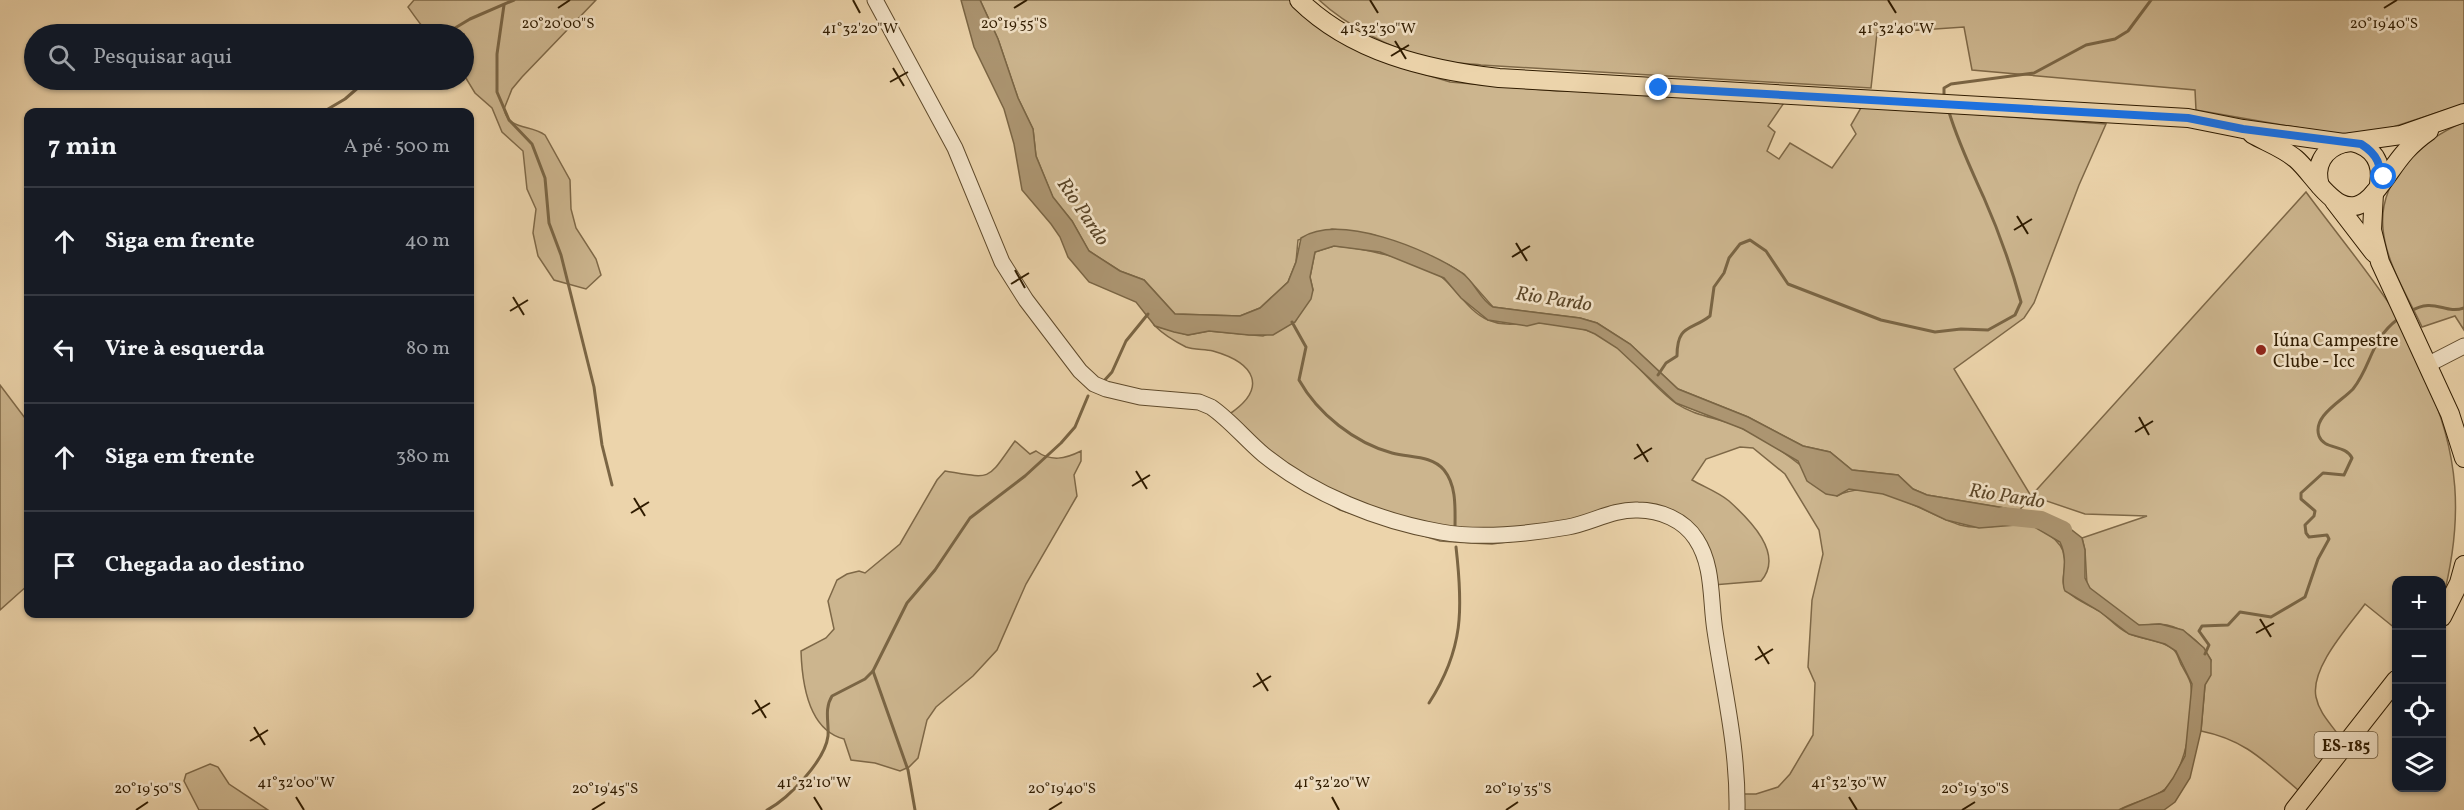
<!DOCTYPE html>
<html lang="pt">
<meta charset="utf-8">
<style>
:root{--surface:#171b24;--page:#242831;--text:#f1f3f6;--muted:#9ea1a6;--line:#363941}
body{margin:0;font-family:Vollkorn,serif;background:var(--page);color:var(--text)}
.controls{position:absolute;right:18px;bottom:18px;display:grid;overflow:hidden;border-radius:12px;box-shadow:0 2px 4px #0004}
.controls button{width:54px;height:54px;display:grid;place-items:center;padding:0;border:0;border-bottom:2px solid var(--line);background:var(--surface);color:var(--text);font:30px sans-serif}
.stop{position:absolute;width:18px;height:18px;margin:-14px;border:4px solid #1a73e8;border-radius:50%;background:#fff}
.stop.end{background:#1a73e8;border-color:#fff;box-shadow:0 2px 6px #0008}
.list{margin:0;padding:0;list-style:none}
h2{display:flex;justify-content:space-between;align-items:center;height:78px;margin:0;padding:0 24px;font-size:26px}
h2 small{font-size:20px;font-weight:400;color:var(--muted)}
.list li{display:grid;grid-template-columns:39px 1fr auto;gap:18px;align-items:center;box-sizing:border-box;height:108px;padding:0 24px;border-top:2px solid var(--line)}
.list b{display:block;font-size:22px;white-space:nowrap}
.list em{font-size:20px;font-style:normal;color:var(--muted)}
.icon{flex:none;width:33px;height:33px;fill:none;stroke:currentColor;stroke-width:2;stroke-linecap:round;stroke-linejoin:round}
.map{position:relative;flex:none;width:2464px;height:810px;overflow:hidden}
.search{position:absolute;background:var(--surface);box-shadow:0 2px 4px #0004;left:24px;top:24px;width:450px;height:66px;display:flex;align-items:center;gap:15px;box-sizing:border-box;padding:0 21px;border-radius:33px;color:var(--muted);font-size:22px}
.panel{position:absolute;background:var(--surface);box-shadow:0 2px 4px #0004;left:24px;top:108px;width:450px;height:510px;border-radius:12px}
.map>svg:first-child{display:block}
.green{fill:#ccb58e;stroke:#7e6847;stroke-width:1.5}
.water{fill:#ac9571;stroke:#7a6544;stroke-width:1.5}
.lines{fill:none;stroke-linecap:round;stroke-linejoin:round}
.stream{stroke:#7a6544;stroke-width:3}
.river{stroke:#ac9571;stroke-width:18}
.minor-casing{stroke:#5f4a2b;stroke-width:17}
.major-casing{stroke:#301c00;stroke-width:20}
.minor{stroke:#f3e3c8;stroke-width:15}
.major{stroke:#ecd4ab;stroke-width:18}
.route{stroke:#1a73e8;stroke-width:8}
.ticks{fill:none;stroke:#301c00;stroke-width:2}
.poi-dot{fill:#8f2418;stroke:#f3e3c8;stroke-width:2}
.labels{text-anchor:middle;stroke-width:5;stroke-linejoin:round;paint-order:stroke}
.shield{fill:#f3e3c8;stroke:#6a583c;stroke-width:1.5}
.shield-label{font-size:16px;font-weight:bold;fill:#301c00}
.poi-label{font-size:18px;fill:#301c00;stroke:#f3e3c8;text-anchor:start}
.water-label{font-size:20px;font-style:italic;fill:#5b4628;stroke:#f3e3c8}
.ticks-label{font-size:15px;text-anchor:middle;fill:#301c00;stroke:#f3e3c8;stroke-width:5;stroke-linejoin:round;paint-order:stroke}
</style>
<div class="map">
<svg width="2464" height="810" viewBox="0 0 2464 810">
<rect width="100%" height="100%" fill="#ecd4ab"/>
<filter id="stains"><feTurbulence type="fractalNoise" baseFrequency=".00333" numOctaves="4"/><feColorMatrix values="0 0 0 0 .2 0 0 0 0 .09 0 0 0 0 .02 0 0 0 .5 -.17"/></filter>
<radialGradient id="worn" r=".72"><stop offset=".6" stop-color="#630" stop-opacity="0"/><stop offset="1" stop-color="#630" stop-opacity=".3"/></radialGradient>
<g class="green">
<path d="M414 0H596L522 77 512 89 504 109C509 131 530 124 545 135L570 180 571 209 576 228 596 259 601 275 586 289 554 280 538 256 533 233 536 209 527 189 523 151 502 132 492 108 475 93 464 75V34C426 34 430 38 408 7Z"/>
<path d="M980 0H1292L1381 61 1450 82 1557 91H1659L1786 100 1768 126 1775 132 1767 151 1779 159 1790 143 1832 168 1856 134 1851 125 1862 106 2106 124 2079 185 2034 303 2024 318 1954 369 2031 496 2306 192C2334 230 2364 266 2390 305 2404 327 2414 351 2424 375 2460 453 2464 519 2442 602V580H2396V629L2365 604C2349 626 2310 668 2316 697 2319 712 2329 722 2337 733 2333 757 2313 773 2298 790 2265 762 2246 740 2201 731L2205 685 2211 660C2200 641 2182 625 2159 624 2153 624 2145 626 2139 625 2130 622 2093 593 2087 585L2085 550 2082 538 2147 516 2085 514 2032 496 2017 513 2004 508 1927 495 1913 489 1898 475 1852 470 1830 452 1803 446 1748 417 1678 389 1630 344 1597 323 1580 318 1493 307 1464 274 1449 265 1374 235 1332 229 1298 240 1296 262 1288 282 1260 308 1240 316 1175 314 1144 280 1120 271 1089 251 1072 221 1053 198 1036 156 1033 129 1018 98 998 39Z"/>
<path d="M1319 0H2464V104L2387 129 2340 135 2196 110 2195 90 1972 70 1964 27 1877 33 1871 88 1481 65C1463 63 1442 63 1425 58 1389 47 1347 26 1319 0Z"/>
<path d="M2464 122V330L2455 316 2422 327C2408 297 2386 263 2383 229 2378 178 2422 140 2464 122Z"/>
<path d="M1334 246C1360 247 1427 262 1445 280 1459 293 1470 312 1488 320 1507 328 1523 322 1541 323 1555 324 1573 326 1586 330 1625 342 1646 383 1677 404 1695 416 1718 418 1737 426 1775 443 1806 468 1837 496 1874 475 1924 514 1960 525 1987 533 2016 517 2040 529 2085 553 2052 578 2068 592 2077 601 2088 604 2099 611 2109 617 2116 628 2128 633 2142 640 2161 639 2174 650 2178 654 2179 661 2182 666 2185 672 2191 680 2191 686 2194 716 2187 768 2165 789 2154 799 2132 802 2119 810H1738L1737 794H1756L1778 787 1790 774 1813 735 1815 683 1808 667 1812 600 1823 554 1819 530 1785 474 1753 448 1740 447 1706 459 1692 480C1704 487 1718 492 1729 501 1749 519 1785 554 1761 581L1713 585 1686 534 1668 522 1642 514 1613 517 1568 534 1492 544 1470 543 1440 541 1340 510 1307 491 1228 415C1269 388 1255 363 1213 351 1204 349 1194 350 1186 347 1176 342 1163 334 1155 326L1188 335 1209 331 1263 336 1295 322 1313 290 1310 277 1315 252Z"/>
<polygon points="0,385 28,422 28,585 0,610"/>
<path d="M1015 441 1030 454 1036 451C1051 462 1065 459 1081 451V461L1074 475 1077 496 1026 584 997 650 973 676 936 707 927 720 918 758 909 767 900 771 875 763 851 760 844 739C808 730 802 683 801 651L826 638 834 629 828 601 837 580 847 574 859 571 865 573 900 544 937 480 945 471C994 479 986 481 1015 441Z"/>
<polygon points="210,764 218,767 229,784 268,810 199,810 184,781 186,774"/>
</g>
<path class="water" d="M961 0H980L998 39 1018 98 1033 129 1036 156 1053 197 1072 221 1089 251 1120 271 1144 280 1175 314 1240 316 1260 308 1288 282 1296 262 1301 238C1340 213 1427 249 1462 273 1475 282 1480 300 1493 307L1580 318 1597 323 1630 344 1678 389 1748 417 1803 446 1830 452 1852 470 1898 475 1913 489 1927 495 2005 508 2031 518 2064 524 2082 538 2085 550V578L2090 588 2139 625 2160 624 2183 630 2204 648 2211 660V675L2205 685 2201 731 2190 778 2175 802 2164 810H2119L2164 791 2173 778 2185 756 2192 684 2176 651 2165 644 2129 634 2099 611 2065 591C2059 580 2070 563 2060 542L2029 524 1979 528 1946 520 1919 507 1883 494 1849 489 1837 496 1826 494 1807 481 1798 461 1743 429 1676 403 1617 348 1595 334 1586 330 1539 323 1527 326 1488 320 1461 298 1444 278 1380 252 1334 246 1315 252 1310 277 1313 290 1311 299 1295 322 1273 335H1249L1209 331 1188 335 1174 332 1155 326 1136 302 1089 282 1068 257 1060 237 1051 224 1022 190 1014 144 1004 109 974 47Z"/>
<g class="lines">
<g class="stream">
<polyline points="504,5 497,54 497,92 509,120 532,144 545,178 549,223 561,255 594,387 602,445 612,485"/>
<polyline points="445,34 470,19 514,0"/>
<polyline points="1944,94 1944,88 1951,84 2034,73 2086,45 2115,39 2128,31 2151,0"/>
<polyline points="323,112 345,99 367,80"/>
<path d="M2409 312C2435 296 2444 315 2464 308"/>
<path d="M1292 322 1306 347 1299 380C1318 414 1355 443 1392 453 1410 458 1431 455 1444 470 1457 486 1455 509 1455 529"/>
<path d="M1658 375 1666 363 1677 356C1677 324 1691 331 1710 316L1714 287 1724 273 1729 258 1740 244 1750 240 1766 251 1788 284 1881 320 1935 332 1961 329 1988 330 2015 315 2021 302C2011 266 1999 232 1984 198 1971 169 1958 142 1949 112"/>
<polyline points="1103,382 1112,372 1126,341 1148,314"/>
<path d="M2205 654 2209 645 2199 631 2202 626 2228 625 2240 612 2271 617 2305 597 2318 559 2329 539 2327 535 2309 537 2306 533 2305 525 2314 516 2315 511 2301 499V493L2323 473 2344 475 2352 458C2345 444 2324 450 2319 436 2312 416 2342 401 2353 389 2372 365 2370 340 2398 319"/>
<polyline points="873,671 908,770 915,810"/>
<path d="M1429 703C1464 649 1463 608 1456 547"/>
<path d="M767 810C788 799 825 761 828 736 829 722 824 709 832 696L865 679 873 671 907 603 935 570 970 518 1025 476 1061 443 1075 427 1088 396"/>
</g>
<polyline class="river" points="2003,516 2041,520 2063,530"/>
<g class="minor-casing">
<g id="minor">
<path d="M875 0 955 148 1002 262 1026 300 1080 371 1094 384 1106 389 1140 397 1199 402 1211 407C1230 420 1246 440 1264 455 1314 495 1379 521 1441 532 1481 539 1528 534 1568 527 1591 523 1613 509 1638 510 1660 510 1684 520 1696 539 1714 566 1710 600 1715 631 1724 691 1738 748 1737 810"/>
<polyline points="2429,364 2464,346"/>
</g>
</g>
<g class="major-casing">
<g id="major">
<path d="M1299 0C1352 52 1427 70 1499 78L2188 118 2243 129 2344 143 2401 135 2464 113"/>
<path d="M2252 134C2266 142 2283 148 2296 159 2317 177 2342 231 2374 193 2395 168 2399 152 2429 131"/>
<path d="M2352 142C2373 147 2383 162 2379 184"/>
<path d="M2320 186C2314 166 2323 149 2344 143"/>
<polyline points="2374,193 2372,230 2380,262 2450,414 2464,458"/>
<polyline points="2334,201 2374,253"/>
<polyline points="2442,617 2459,583 2464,565"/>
<polyline points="2294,810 2396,680"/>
</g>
</g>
<use href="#minor" class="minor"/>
<use href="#major" class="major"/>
</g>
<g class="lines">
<path class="route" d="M1659 88 2188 118 2243 129 2361 144C2377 154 2383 166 2379 184L2384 177"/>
</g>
<path class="ticks" d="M853 0 860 13M1370 0 1378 13M1888 0 1896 13M558 8 570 0M1014 8 1027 0M2384 8 2397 0M1395 41 1406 59M1391 56 1409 45M893 68 904 86M890 82 908 72M2017 216 2028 234M2014 230 2032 219M1516 243 1527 261M1512 257 1530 246M1015 270 1025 288M1011 284 1029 273M513 297 524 315M510 311 528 300M2139 417 2149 435M2135 432 2153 421M1637 444 1648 462M1634 459 1652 448M1136 471 1147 489M1132 486 1150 475M634 498 645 516M631 513 649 502M2260 619 2271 637M2256 633 2274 623M1758 646 1769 664M1755 660 1773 649M1257 673 1268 691M1253 687 1271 676M755 700 766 718M752 714 770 703M254 727 265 745M250 741 268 730M296 797 304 810M814 797 822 810M1332 797 1339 810M1849 797 1857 810M136 810 148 802M592 810 605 802M1049 810 1062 802M1506 810 1518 802M1962 810 1975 802"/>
<circle class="poi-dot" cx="2261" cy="350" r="6"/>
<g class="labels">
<rect class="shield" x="2314.5" y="732" width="63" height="26" rx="4.5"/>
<g class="shield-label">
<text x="2346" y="751">ES-185</text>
</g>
<g class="poi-label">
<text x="2273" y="346">Iúna Campestre<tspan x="2273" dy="21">Clube - Icc</tspan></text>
</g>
<g class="water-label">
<text transform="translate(1084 211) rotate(56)" y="7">Rio Pardo</text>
<text transform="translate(1554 298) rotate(9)" y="7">Rio Pardo</text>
<text transform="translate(2007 495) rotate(9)" y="7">Rio Pardo</text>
</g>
</g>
<g class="ticks-label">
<text x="558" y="28">20°20'00"S</text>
<text x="1014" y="28">20°19'55"S</text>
<text x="2384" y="28">20°19'40"S</text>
<text x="860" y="33">41°32'20"W</text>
<text x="1378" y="33">41°32'30"W</text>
<text x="1896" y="33">41°32'40"W</text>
<text x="296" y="787">41°32'00"W</text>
<text x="814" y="787">41°32'10"W</text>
<text x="1332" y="787">41°32'20"W</text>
<text x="1849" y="787">41°32'30"W</text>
<text x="148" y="793">20°19'50"S</text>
<text x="605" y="793">20°19'45"S</text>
<text x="1062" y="793">20°19'40"S</text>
<text x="1518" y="793">20°19'35"S</text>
<text x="1975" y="793">20°19'30"S</text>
</g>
<rect width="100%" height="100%" filter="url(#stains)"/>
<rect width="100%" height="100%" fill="url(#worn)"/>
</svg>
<div class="controls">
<button>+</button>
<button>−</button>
<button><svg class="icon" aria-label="locate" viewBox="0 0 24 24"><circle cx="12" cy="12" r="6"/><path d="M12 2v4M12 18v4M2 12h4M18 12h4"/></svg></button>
<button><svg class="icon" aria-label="layers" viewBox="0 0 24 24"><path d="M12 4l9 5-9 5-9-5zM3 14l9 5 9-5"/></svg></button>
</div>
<div class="stop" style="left:2384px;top:177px"></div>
<div class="stop end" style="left:1659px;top:88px"></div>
<div class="search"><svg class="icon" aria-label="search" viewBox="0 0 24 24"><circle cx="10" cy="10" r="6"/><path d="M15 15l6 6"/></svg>Pesquisar aqui</div>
<section class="panel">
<h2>7 min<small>A pé · 500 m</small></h2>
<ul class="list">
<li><svg class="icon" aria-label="ahead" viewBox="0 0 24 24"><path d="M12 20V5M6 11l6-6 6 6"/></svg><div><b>Siga em frente</b></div><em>40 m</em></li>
<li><svg class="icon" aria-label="left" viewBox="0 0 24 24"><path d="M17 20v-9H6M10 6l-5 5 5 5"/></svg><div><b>Vire à esquerda</b></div><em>80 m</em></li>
<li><svg class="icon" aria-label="ahead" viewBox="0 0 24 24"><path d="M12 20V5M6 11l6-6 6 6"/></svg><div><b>Siga em frente</b></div><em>380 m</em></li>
<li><svg class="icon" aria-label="arrive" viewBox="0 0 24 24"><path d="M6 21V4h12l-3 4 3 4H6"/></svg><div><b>Chegada ao destino</b></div></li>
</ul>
</section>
</div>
